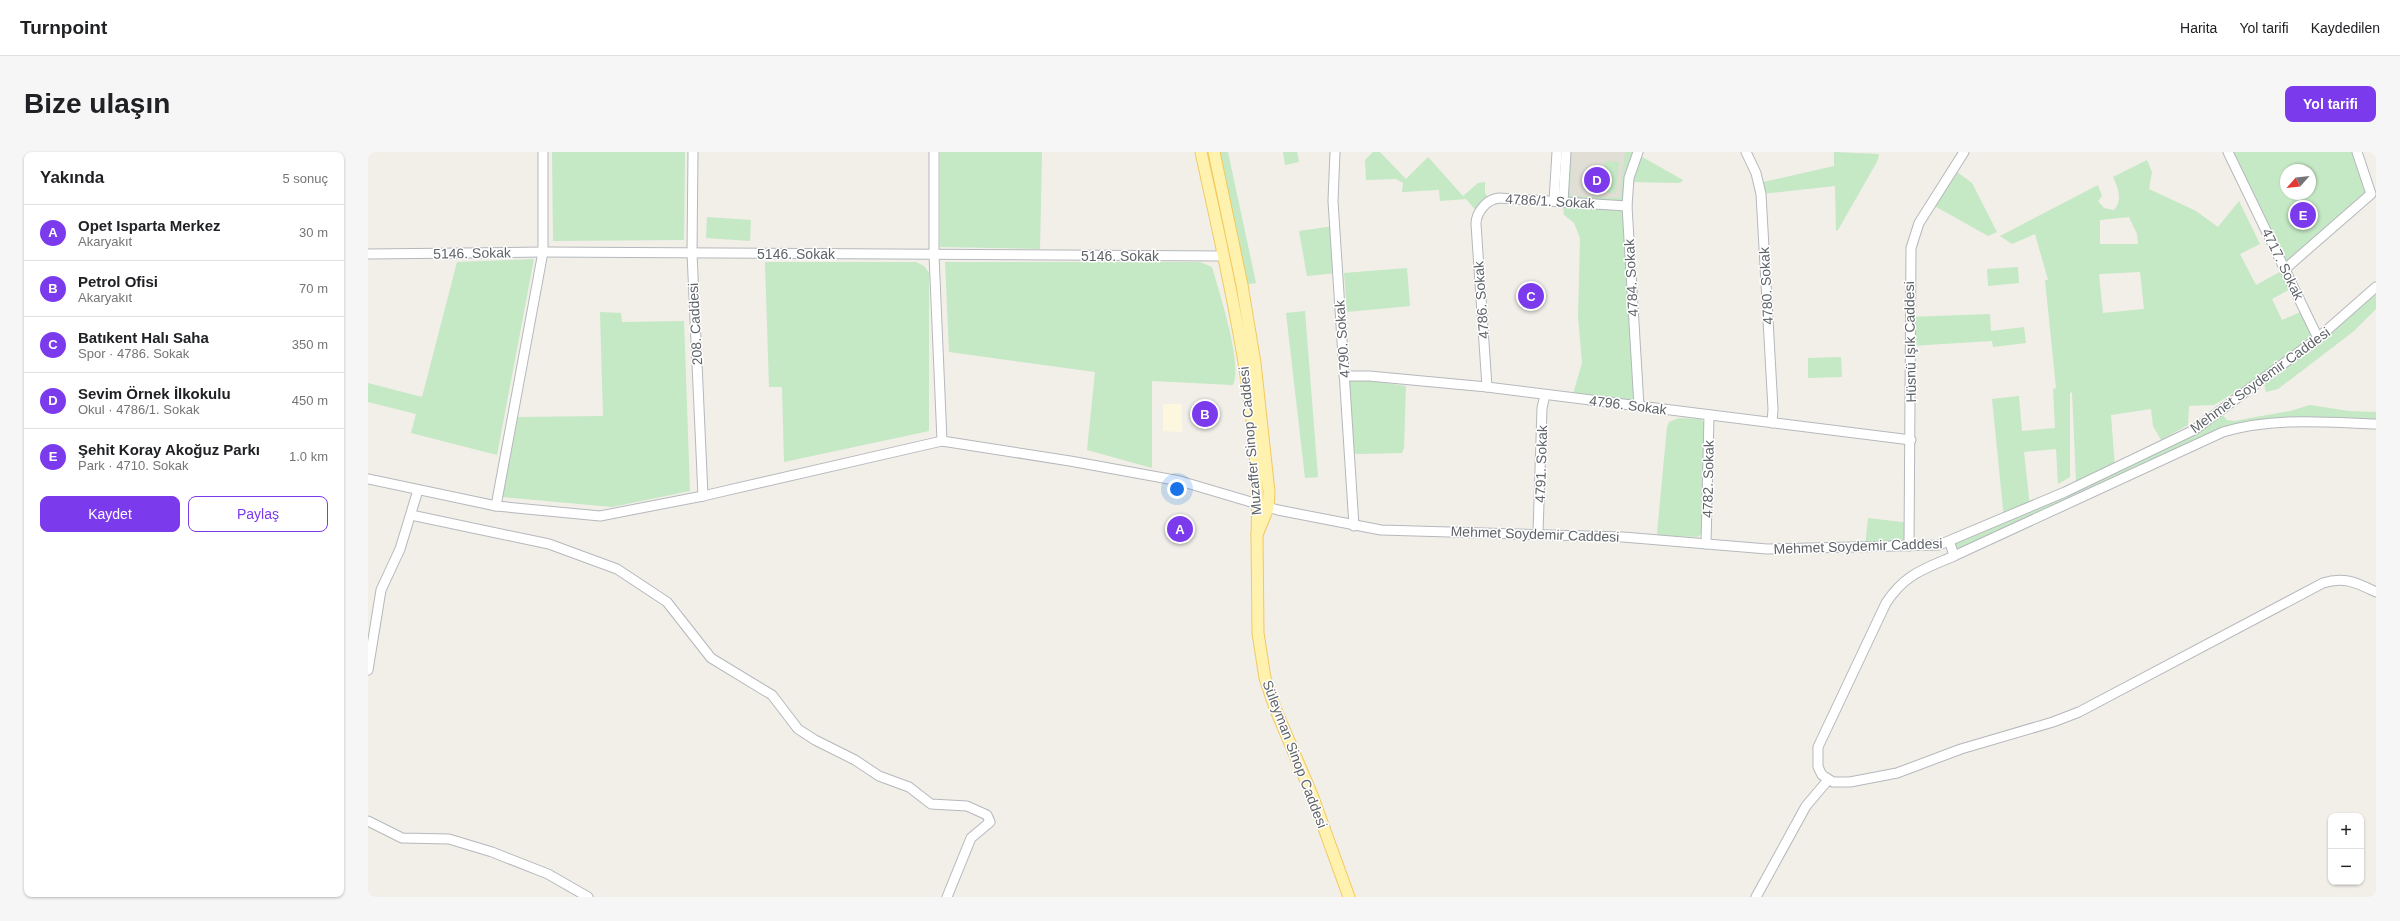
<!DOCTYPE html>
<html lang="tr">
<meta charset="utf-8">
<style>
:root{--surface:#fff;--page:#f6f6f6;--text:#202124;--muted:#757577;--line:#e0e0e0;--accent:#7c3aed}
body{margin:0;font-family:Helvetica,sans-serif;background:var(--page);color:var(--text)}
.controls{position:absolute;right:12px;bottom:12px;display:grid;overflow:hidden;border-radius:8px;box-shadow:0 1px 3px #0004}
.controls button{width:36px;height:36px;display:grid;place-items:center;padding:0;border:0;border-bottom:1px solid var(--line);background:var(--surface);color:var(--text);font:20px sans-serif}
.compass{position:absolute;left:1912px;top:12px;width:36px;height:36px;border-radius:50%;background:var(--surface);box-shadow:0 1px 3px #0004;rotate:243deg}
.you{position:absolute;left:809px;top:337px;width:14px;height:14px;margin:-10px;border:3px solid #fff;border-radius:50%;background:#1a73e8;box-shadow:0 0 0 6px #1a73e833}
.badge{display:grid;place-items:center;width:26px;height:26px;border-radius:50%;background:var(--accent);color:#fff;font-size:13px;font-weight:700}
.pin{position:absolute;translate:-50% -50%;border:2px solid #fff;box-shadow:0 1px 4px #0006}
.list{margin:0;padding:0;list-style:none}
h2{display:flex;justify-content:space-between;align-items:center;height:52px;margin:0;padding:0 16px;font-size:17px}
h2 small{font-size:13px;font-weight:400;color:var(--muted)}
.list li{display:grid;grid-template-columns:26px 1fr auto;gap:12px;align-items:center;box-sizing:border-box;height:56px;padding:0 16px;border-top:1px solid var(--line)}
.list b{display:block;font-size:15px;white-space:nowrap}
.list p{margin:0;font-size:13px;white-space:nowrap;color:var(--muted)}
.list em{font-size:13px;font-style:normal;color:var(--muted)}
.actions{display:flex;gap:8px;padding:12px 16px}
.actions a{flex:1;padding:9px 0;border:1px solid var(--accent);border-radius:8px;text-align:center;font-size:14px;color:var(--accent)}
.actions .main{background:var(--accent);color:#fff}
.map{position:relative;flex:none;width:2008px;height:745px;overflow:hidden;border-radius:8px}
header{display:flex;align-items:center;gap:24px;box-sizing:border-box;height:56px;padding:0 20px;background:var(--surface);border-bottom:1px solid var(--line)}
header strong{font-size:19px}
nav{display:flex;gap:22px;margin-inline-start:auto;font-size:14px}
.intro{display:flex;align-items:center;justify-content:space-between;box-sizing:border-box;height:96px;padding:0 24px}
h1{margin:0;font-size:28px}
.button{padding:10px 18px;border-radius:8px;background:var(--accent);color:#fff;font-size:14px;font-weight:700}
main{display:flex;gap:24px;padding:0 24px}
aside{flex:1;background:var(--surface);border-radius:8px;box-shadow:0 1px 3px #0004}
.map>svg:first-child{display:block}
.commercial{fill:#fef7e0}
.education{fill:#e1ded6}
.green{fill:#c5e8c5;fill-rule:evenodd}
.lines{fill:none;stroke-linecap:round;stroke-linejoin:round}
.minor-casing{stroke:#b5b8bc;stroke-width:11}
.major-casing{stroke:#f2c960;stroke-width:13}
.minor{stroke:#fff;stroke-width:9}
.major{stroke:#fff2af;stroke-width:11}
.labels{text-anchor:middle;stroke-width:3;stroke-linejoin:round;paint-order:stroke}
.street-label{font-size:14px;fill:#5f6368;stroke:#fff}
</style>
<header>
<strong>Turnpoint</strong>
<nav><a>Harita</a><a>Yol tarifi</a><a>Kaydedilen</a></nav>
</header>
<div class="intro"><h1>Bize ulaşın</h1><a class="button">Yol tarifi</a></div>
<main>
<aside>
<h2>Yakında<small>5 sonuç</small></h2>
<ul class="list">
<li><span class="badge">A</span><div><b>Opet Isparta Merkez</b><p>Akaryakıt</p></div><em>30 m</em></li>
<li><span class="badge">B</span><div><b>Petrol Ofisi</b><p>Akaryakıt</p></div><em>70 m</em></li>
<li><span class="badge">C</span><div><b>Batıkent Halı Saha</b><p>Spor · 4786. Sokak</p></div><em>350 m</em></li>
<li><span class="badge">D</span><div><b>Sevim Örnek İlkokulu</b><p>Okul · 4786/1. Sokak</p></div><em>450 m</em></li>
<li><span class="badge">E</span><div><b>Şehit Koray Akoğuz Parkı</b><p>Park · 4710. Sokak</p></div><em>1.0 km</em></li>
</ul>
<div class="actions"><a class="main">Kaydet</a><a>Paylaş</a></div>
</aside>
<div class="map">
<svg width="2008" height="745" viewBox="0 0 2008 745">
<rect width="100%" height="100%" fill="#f1efe8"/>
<polygon class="commercial" points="795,252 814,252 814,280 795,279"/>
<polygon class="education" points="1198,0 1270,0 1259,54 1195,50"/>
<g class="green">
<polygon points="184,0 317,0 316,88 185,89"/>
<polygon points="572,0 674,0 672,97 572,95"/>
<polygon points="846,0 860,0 888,131 874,133"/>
<polygon points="915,0 929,0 931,10 917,13"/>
<polygon points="1005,0 1012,0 1038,27 1060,5 1095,44 1110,31 1117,30 1117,41 1122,49 1110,61 1098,47 1072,49 1071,38 1034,40 1035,31 1028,27 998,28 997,8"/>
<polygon points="1198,0 1204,0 1202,41 1204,44 1252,46 1257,0 1270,0 1269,2 1315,28 1312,31 1261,30 1259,54 1195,50"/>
<polygon points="1466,0 1511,2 1510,8 1470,78 1468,79 1467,34 1393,42 1391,31 1466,14"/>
<path d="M1864 0H1989L2003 42 1918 117 1926 135 1904 147 1914 168 1937 158 1950 186 2008 135V157L1986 179 1910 237 1898 240 1894 224 1846 253 1821 254 1820 273 1793 288 1785 274 1783 257 1743 263 1747 316 1852 260 1859 268 1866 269 1922 259 1942 253 1981 259 2008 260V272L1932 269 1870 276 1586 404 1582 391 1636 367 1624 247 1651 244 1654 279 1687 276 1685 237 1688 236 1677 128H1680L1667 82 1644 92 1632 84 1730 33 1734 44 1730 49 1736 56 1746 58C1755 49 1750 35 1745 25L1779 8 1784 20 1781 37 1828 59 1850 75 1871 49 1892 92 1872 102 1888 133 1917 117ZM1918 18H1942V42H1918ZM1761 65 1769 82 1770 92H1732V68ZM1772 120 1776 157 1735 161 1731 122ZM1704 240 1708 330 1662 355 1656 300 1688 297 1690 332 1702 325V241Z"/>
<polygon points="1237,9 1251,10 1248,41 1234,40"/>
<polygon points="1585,17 1604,31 1629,80 1620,84 1563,52"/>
<polygon points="1195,54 1255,59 1267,246 1265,249 1205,242 1214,211 1210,165 1212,86 1206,71 1196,63"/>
<polygon points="339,65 383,68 382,89 338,86"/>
<polygon points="966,74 969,121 939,124 931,79"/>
<polygon points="166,107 129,303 43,281 48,262 0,250 0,231 54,245 89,110"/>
<polygon points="397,110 548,110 556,114 561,121 561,279 416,310 414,235 401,235"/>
<path d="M577 110H832L844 115C851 140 875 212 865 233L784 229V316L719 298 727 220 581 200Z"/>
<polygon points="1650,115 1651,131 1620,134 1619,117"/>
<polygon points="1039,116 1042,154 979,160 976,121"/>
<polygon points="937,159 950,325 937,326 918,161"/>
<polygon points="232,160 253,161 254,170 316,169 322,339 244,355 134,345 150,265 235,264"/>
<polygon points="1622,162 1623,179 1656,175 1658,191 1625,195 1624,189 1542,194 1541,165"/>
<polygon points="1473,205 1474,225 1440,226 1440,206"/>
<polygon points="992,227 1038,234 1036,296 1034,301 988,302 986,299 981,231 983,228"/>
<polygon points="1311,266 1332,267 1336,270 1334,381 1330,385 1291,384 1289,381 1299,275 1301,270"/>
<polygon points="1500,366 1542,371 1541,394 1497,395"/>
</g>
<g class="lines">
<g class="minor-casing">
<g id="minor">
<polyline points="325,0 324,101 335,344"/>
<polyline points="566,0 566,103 574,289"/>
<polyline points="967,0 965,49 986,374"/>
<polyline points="1270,0 1261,26 1259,54 1271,254"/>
<polyline points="1378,0 1388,21 1393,42 1405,257 1404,271"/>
<polyline points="1860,0 1950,186"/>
<polyline points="1186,49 1189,0"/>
<polyline points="1195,50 1198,0"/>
<polyline points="0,102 175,100 855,104"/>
<polyline points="1917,117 2003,42 1989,0"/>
<polyline points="976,224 1001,224 1119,235 1543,288"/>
<path d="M1119 235 1108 72C1108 60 1119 47 1131 46L1259 54"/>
<polyline points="0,327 128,354 232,364 335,344 574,289 702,309 812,329 910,358 1013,378 1255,385 1399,397 1571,393 1697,340 1826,278 1950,186 2008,135"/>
<polyline points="128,354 175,100 175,0"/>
<polyline points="43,363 181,392 249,417 299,450 343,506 404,543 430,577 447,588 487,608 511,624 541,635 563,652 599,654 619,663 622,670 603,686 579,745"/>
<polyline points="1170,381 1174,256 1177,243"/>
<path d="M1582 391 1586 404C1556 417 1537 422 1518 451L1450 595V615L1454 623 1465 630H1482L1529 621 1593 597 1685 570 1711 560 1955 431C1976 424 1989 431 2008 440"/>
<polyline points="1338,392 1341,263"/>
<polyline points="1541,394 1543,96 1551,71 1596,0"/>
<path d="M1586 404 1855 280C1904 265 1957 270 2008 272"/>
<polyline points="0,518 13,438 32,397 50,338"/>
<polyline points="0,669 34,686 81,687 124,700 180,722 220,745"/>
<polyline points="1388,745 1438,654 1460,628"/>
</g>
</g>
<g class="major-casing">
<g id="major">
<path d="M833 0C859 121 894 259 889 383L900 356 901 340 887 211 874 133 846 0"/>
<polyline points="889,383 890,481 897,526 907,556 944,643 981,745"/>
</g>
</g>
<use href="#minor" class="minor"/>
<use href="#major" class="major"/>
</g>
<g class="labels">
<g class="street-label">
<text transform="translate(1182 49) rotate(3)" y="5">4786/1. Sokak</text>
<text transform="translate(104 101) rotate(-1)" y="5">5146. Sokak</text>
<text x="428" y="107">5146. Sokak</text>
<text x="752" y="109">5146. Sokak</text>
<text transform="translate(1915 112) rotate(64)" y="5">4717. Sokak</text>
<text transform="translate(1263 126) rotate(-93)" y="5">4784. Sokak</text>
<text transform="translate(1398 134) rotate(-93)" y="5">4780. Sokak</text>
<text transform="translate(1113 148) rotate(-94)" y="5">4786. Sokak</text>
<text transform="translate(327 172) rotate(-93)" y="5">208. Caddesi</text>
<text transform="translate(974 187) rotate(-94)" y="5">4790. Sokak</text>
<text transform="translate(1542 190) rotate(-91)" y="5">Hüsnü Işık Caddesi</text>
<text transform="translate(1892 228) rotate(-36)" y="5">Mehmet Soydemir Caddesi</text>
<text transform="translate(1260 253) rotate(7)" y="5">4796. Sokak</text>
<text transform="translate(882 289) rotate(-95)" y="5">Muzaffer Sinop Caddesi</text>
<text transform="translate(1173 312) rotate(-88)" y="5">4791. Sokak</text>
<text transform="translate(1340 327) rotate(-89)" y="5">4782. Sokak</text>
<text transform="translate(1167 382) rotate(2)" y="5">Mehmet Soydemir Caddesi</text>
<text transform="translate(1490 394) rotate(-2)" y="5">Mehmet Soydemir Caddesi</text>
<text transform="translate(927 602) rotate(69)" y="5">Süleyman Sinop Caddesi</text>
</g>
</g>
</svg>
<div class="controls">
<button>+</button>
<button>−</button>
</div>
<svg class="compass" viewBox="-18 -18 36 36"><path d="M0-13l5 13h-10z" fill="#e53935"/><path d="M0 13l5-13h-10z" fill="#757577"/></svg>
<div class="you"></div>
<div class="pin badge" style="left:812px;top:377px">A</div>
<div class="pin badge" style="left:837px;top:262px">B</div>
<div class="pin badge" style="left:1163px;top:144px">C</div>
<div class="pin badge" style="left:1229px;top:28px">D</div>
<div class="pin badge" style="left:1935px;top:63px">E</div>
</div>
</main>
